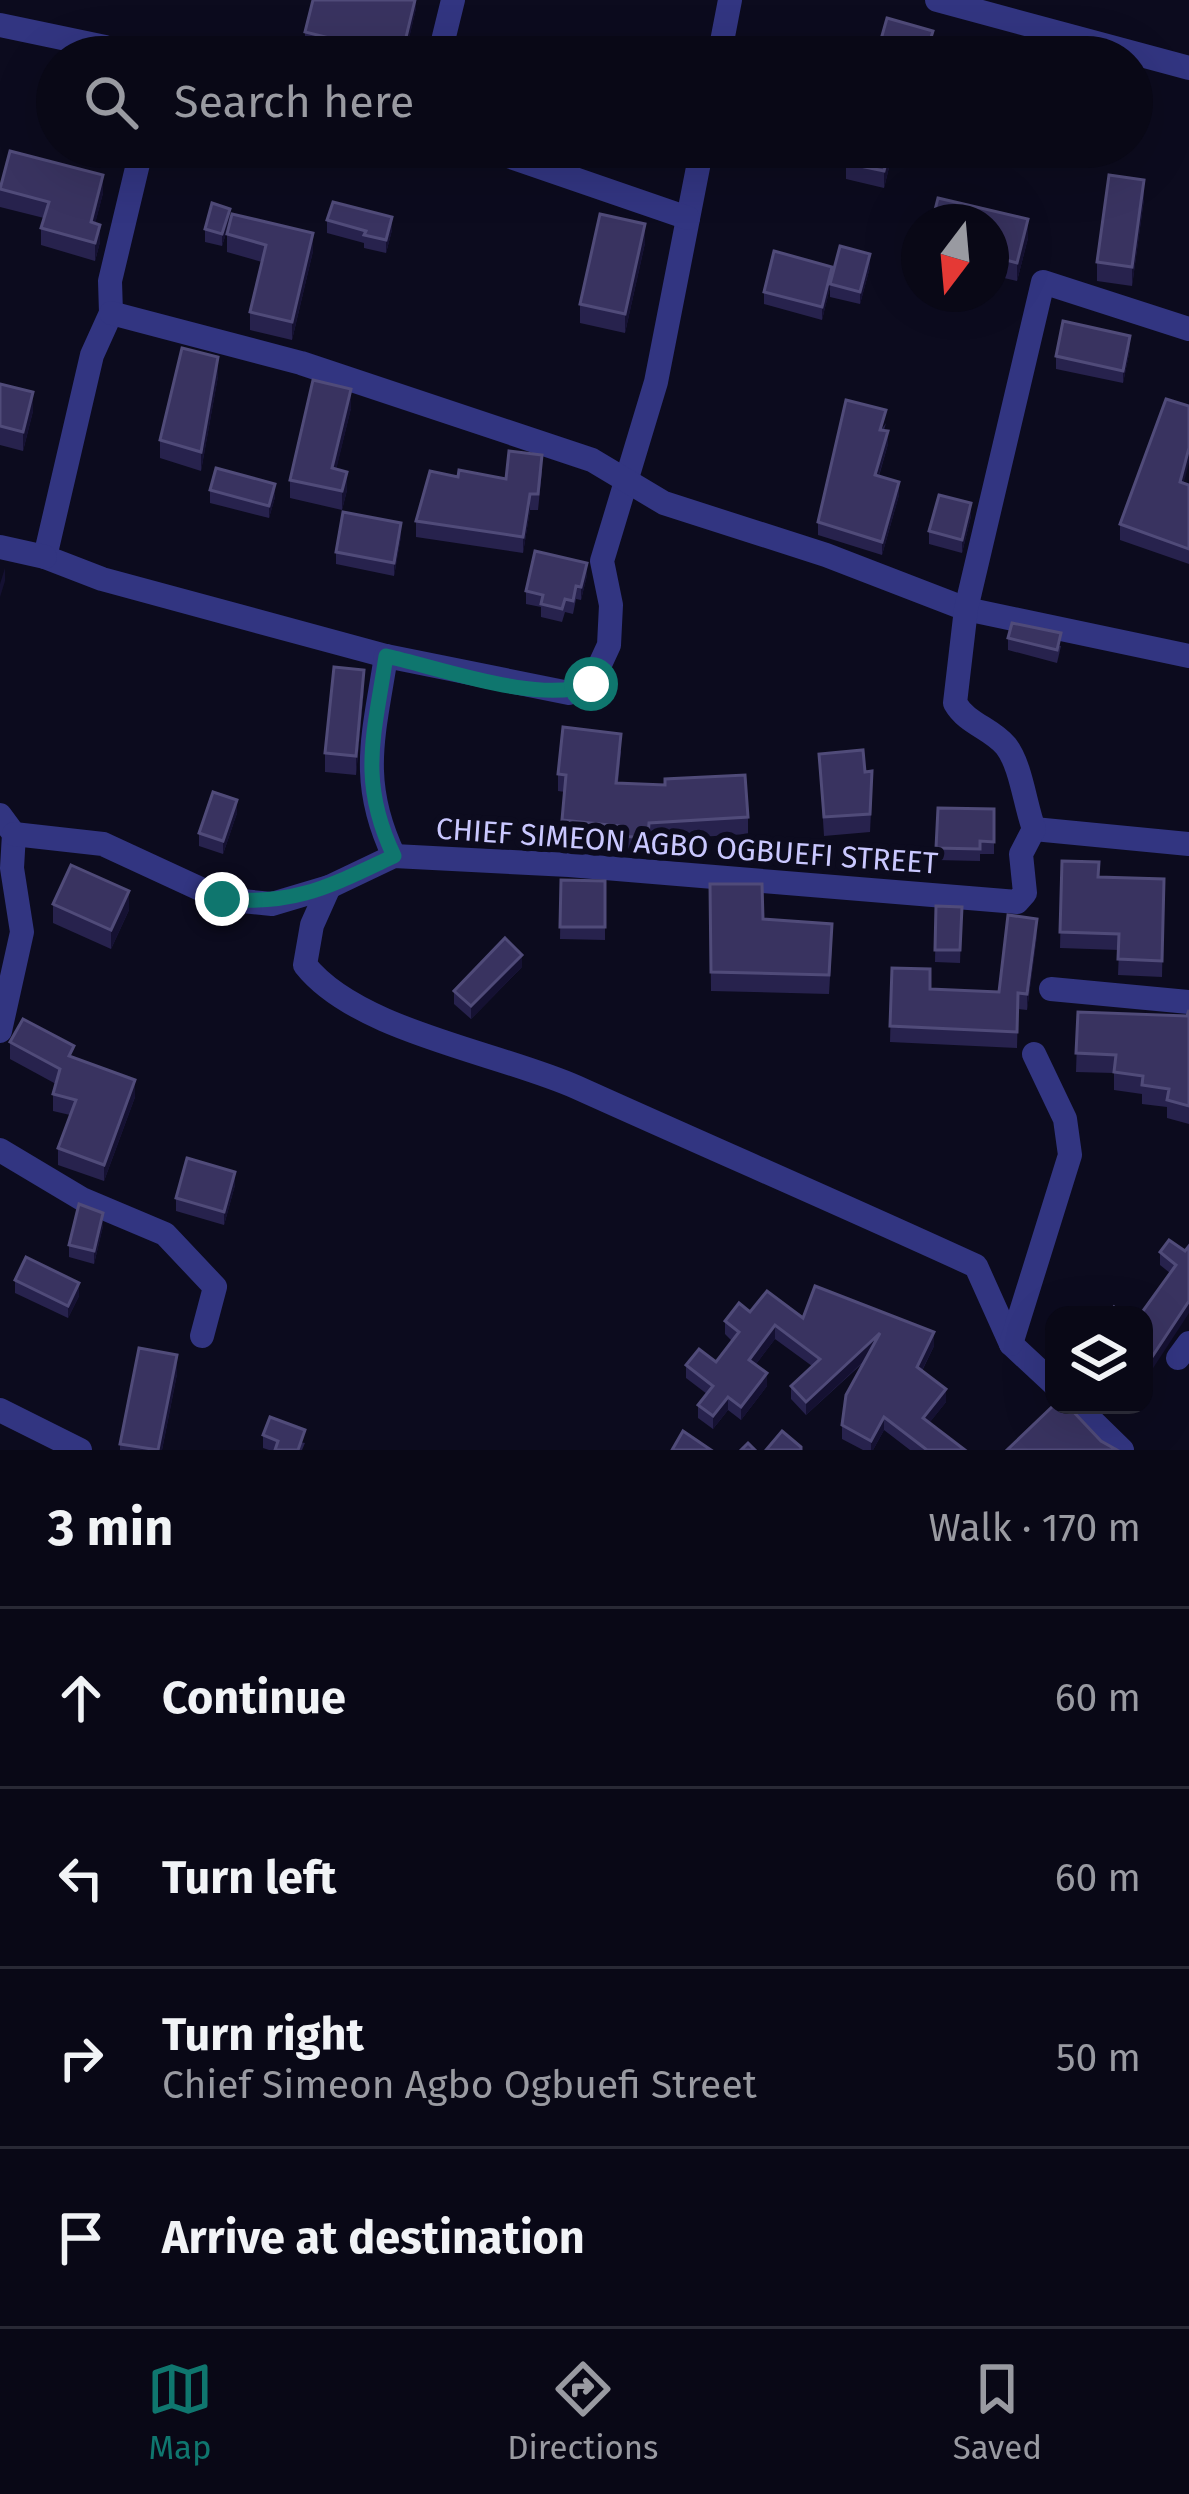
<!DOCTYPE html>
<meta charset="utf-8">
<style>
:root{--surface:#090816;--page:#12111f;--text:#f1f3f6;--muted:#999aa1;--line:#292935;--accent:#0f766e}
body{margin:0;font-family:"Fira Sans",sans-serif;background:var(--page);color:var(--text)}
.controls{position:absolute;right:36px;bottom:36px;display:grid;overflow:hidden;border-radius:24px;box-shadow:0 12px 48px #0002}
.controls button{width:108px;height:108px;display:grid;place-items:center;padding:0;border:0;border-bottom:3px solid var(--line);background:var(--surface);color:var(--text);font:60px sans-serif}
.compass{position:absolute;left:901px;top:204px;width:108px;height:108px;border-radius:50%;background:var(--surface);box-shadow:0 12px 48px #0002;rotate:196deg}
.stop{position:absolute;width:36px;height:36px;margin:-27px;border:9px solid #0f766e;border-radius:50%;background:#fff}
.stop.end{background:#0f766e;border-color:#fff;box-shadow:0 3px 12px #0008}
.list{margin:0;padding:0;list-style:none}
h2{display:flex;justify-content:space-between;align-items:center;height:156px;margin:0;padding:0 48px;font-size:51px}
h2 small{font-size:39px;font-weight:400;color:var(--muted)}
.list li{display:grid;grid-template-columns:78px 1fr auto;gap:36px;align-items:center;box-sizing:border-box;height:180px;padding:0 48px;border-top:3px solid var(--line)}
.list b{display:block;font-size:45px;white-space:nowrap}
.list p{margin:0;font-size:39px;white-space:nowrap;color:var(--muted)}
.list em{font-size:39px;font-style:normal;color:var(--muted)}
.icon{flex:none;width:66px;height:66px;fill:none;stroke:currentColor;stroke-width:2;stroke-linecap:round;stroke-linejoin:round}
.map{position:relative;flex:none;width:1189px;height:1450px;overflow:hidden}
.search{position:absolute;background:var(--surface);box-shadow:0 12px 48px #0002;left:36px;right:36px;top:36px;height:132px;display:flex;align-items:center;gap:30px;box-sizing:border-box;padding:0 42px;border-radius:66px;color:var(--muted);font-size:45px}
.sheet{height:876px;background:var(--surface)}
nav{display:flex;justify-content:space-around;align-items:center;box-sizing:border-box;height:168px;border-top:3px solid var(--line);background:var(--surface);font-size:33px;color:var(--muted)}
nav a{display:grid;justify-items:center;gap:6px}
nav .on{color:var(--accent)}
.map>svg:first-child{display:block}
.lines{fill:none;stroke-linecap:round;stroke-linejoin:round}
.minor{stroke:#323581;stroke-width:24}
.wall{fill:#27224d}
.shaded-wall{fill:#151132}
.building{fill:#393360;stroke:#504b79;stroke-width:3}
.route{stroke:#0f766e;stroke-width:15}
.labels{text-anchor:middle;stroke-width:12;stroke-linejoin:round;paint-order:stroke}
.street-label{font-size:30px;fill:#cac8ff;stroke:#0c0b1e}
</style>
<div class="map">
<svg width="1189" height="1450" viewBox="0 0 1189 1450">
<rect width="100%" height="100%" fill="#0c0b1e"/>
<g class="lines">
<g class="minor">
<polyline points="937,0 1189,68"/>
<polyline points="0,25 105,47 125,57"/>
<polyline points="439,57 453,0"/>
<polyline points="719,57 730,0"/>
<polyline points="142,147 110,281 111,313 92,355 45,557 102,579 386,656 569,693 591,684 609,645 611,605 602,561 656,382 702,147"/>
<polyline points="482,147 688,218"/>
<polyline points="111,313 301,363 592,460 664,503 826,555 966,609 1189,656"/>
<polyline points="0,547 45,557"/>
<path d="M386 656C374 735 358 780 394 856"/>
<polyline points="0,815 14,834 12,868 22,932 0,1031"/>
<polyline points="1034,829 1189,844"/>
<path d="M14 834 103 844 222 899 272 904 329 887 394 856 569 865 1017 902 1025 893 1021 854 1034 829C1025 805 1021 765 1006 746 991 728 967 724 955 703L966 609 1043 282 1189 329"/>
<path d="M329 887 312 925 305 965C357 1031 497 1052 576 1087 709 1147 843 1205 976 1266L1011 1344 1054 1384"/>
<polyline points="1051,989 1189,1002"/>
<polyline points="0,1150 82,1199 165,1234 215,1287 202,1336"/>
<polyline points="1011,1344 1070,1155 1065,1119 1034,1054"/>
<polyline points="1178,1358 1189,1343"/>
<polyline points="1076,1405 1122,1450"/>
<polyline points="0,1410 80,1450"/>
</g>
</g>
<g class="wall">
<polygon points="416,0 416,8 405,55 346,57 305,47 305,32"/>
<polygon points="851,147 894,147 884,188 846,179 846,163"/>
<polygon points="0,189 103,193 95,223 100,242 95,261 41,245 41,228 44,218 0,207"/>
<polygon points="1144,199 1132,286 1097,281 1097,262"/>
<polygon points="327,220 392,230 386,253 364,248 364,243 327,233"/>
<polygon points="230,221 222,246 205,242 205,229"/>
<polygon points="991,222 1028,238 1017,281 991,275"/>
<polygon points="227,234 313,251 292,340 250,330 250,312 262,262 227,252"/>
<polygon points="645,243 625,333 580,323 580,304"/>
<polygon points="870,267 860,304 830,297 830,287 822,320 764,304 764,292"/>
<polygon points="1130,349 1123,383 1056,369 1056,356"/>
<polygon points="218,376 201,471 160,458 160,440"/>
<polygon points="0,384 33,411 23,451 0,445"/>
<polygon points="351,408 336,469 347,490 342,510 290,498 290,480"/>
<polygon points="886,423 884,430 888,444 879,476 899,495 882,555 818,535 818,522"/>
<polygon points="542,471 538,510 530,510 523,553 416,537 416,521 506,479"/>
<polygon points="1189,485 1189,564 1120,540 1120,524"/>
<polygon points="210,490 275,497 269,518 210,503"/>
<polygon points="971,516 962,553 929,544 929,531"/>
<polygon points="401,536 394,576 336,564 336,552"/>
<polygon points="587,575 581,600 576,599 573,614 565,612 562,622 541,617 541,607 526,604 526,591"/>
<polygon points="1008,638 1061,646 1057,663 1008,650"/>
<polygon points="364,689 356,775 325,772 325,753"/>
<polygon points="621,751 618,783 748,817 748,834 649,840 648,855 620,853 620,843 562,837 565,792 558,791 558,774"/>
<polygon points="819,754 865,772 872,790 870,832 824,836"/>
<polygon points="938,808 994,809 994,854 980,854 980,861 936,860"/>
<polygon points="237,813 223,854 199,846 199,833"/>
<polygon points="1062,861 1098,877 1164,879 1162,977 1118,975 1119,950 1060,948"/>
<polygon points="561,880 605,881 605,940 560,939"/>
<polygon points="710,884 763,919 832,943 829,994 711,991"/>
<polygon points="53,904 129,910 111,949 53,923"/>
<polygon points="936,906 962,907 960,963 935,962"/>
<polygon points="1037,935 1027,1010 1018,1009 1017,1048 890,1042 892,968 930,989 999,992"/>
<polygon points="522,967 471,1019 454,1004 454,991"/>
<polygon points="1189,1010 1189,1124 1167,1118 1167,1107 1142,1104 1142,1094 1114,1090 1114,1073 1076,1072 1078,1012 1187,1016"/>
<polygon points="10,1042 74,1058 135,1097 104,1181 58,1165 58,1148 70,1115 53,1111 53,1094 56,1084 10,1059"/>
<polygon points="235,1185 224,1225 176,1211 176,1198"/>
<polygon points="103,1226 94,1264 69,1257 69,1245"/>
<polygon points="1185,1251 1170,1273 1160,1265 1160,1252"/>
<polygon points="15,1280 79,1296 68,1318 15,1293"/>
<polygon points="750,1312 803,1318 934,1346 922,1371 946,1402 929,1423 965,1450 910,1450 884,1430 873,1450 863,1450 842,1439 842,1425 865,1361 806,1415 791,1399 791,1386 812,1366 775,1339 756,1364 767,1386 741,1420 728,1410 713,1429 698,1418 698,1405 707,1394 686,1378 686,1365 716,1362 732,1341 725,1334 725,1321"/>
<polygon points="177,1374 162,1450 120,1450 120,1444"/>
<polygon points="263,1435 305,1443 302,1450 269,1450 263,1448"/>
</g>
<g class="shaded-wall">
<polygon points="415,0 416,0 416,8 405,57 402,57"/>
<polygon points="933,31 933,47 930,57 925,57"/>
<polygon points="890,147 894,147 884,188 884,171"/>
<polygon points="103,175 103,193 91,240 91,222"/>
<polygon points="1144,180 1144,199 1132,286 1132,267"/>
<polygon points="230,209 230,221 222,246 222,234"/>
<polygon points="392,217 392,230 386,253 386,240"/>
<polygon points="1028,219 1028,238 1017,281 1017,263"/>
<polygon points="645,224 645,243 625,333 625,314"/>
<polygon points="100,225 100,242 95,261 95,243"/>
<polygon points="313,233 313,251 292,340 292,322"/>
<polygon points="870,254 870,267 860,304 860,292"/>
<polygon points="832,267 832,279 822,320 822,307"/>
<polygon points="1130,336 1130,349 1123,383 1123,371"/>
<polygon points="218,357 218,376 201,471 201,452"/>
<polygon points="351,389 351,408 332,487 332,468"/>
<polygon points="33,392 33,411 23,451 23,432"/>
<polygon points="888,431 888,444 875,488 875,475"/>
<polygon points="1189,448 1189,463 1180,497 1180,482"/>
<polygon points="347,472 347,490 342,510 342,491"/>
<polygon points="899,482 899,495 882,555 882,542"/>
<polygon points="275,484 275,497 269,518 269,506"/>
<polygon points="530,494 530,510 523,553 523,537"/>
<polygon points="971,503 971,516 962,553 962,540"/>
<polygon points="401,523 401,536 394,576 394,563"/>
<polygon points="587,563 587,575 581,600 581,587"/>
<polygon points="5,568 5,581 0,597 0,584"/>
<polygon points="364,670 364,689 356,775 356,756"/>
<polygon points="237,800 237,813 223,854 223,841"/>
<polygon points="129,891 129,910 111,949 111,930"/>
<polygon points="1037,919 1037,935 1027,1010 1027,994"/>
<polygon points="522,955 522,967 471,1019 471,1006"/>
<polygon points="135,1080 135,1097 104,1181 104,1165"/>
<polygon points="235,1172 235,1185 224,1225 224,1212"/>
<polygon points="103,1213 103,1226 94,1264 94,1251"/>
<polygon points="79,1283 79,1296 68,1318 68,1306"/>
<polygon points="1189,1301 1189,1313 1144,1382 1144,1369"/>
<polygon points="775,1325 775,1339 749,1373 749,1360"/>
<polygon points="934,1332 934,1346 917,1380 917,1367"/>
<polygon points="880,1333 880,1346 806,1415 806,1402"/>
<polygon points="177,1355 177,1374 162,1450 158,1450"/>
<polygon points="767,1373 767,1386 741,1420 741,1407"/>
<polygon points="946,1389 946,1402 923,1431 923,1418"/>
<polygon points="728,1397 728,1410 713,1429 713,1416"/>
<polygon points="884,1417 884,1430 873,1450 871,1450 871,1441"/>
</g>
<g class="building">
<polygon points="313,0 415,0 402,54 415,57 346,57 350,43 305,32"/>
<polygon points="887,18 933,31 925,57 876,57"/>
<polygon points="851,147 890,147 884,171 846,163"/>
<polygon points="10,151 103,175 91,222 100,225 95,243 41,228 49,202 0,189"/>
<polygon points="1109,175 1144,180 1132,267 1097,262"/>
<polygon points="938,198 1028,219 1017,263 991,256 991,222 932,222"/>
<polygon points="333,202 392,217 386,240 364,235 366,231 327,220"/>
<polygon points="212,203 230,209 222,234 205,229"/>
<polygon points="232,214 313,233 292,322 250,312 266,245 227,234"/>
<polygon points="600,214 645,224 625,314 580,304"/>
<polygon points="840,246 870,254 860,292 830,284"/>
<polygon points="774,251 832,267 822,307 764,292"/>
<polygon points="1063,321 1130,336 1123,371 1056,356"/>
<polygon points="182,348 218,357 201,452 160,440"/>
<polygon points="313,380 351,389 332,468 347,472 342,491 290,480"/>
<polygon points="0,384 33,392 23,432 0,426"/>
<polygon points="1166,399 1189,406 1189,448 1180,482 1189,485 1189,549 1120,524"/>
<polygon points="846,400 886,410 880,430 888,431 875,475 899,482 882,542 818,522"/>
<polygon points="509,451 542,455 538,494 530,494 523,537 416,521 430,471 458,477 459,470 506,479"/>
<polygon points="216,468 275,484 269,506 210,490"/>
<polygon points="939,495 971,503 962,540 929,531"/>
<polygon points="343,512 401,523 394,563 336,552"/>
<polygon points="535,551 587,563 581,587 576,586 573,601 565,599 562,609 541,604 543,595 526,591"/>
<polygon points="1012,623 1061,633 1057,650 1008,638"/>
<polygon points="334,667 364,670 356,756 325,753"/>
<polygon points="563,727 621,734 616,783 665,785 665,779 745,775 748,817 649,823 648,838 620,836 620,826 562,820 566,775 558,774"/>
<polygon points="863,750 865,772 872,771 870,814 824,817 819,754"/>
<polygon points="213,792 237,800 223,841 199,833"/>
<polygon points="938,808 994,809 994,842 980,841 980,849 936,848"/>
<polygon points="1062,861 1099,862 1098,877 1164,879 1162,961 1118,959 1119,934 1060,932"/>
<polygon points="71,865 129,891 111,930 53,904"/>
<polygon points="561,880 605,881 605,927 560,927"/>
<polygon points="710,884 762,884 763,919 832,924 829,975 711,972"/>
<polygon points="936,906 962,907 960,950 935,950"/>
<polygon points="1008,915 1037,919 1027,994 1018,993 1017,1032 890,1026 892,968 930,969 930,989 999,992"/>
<polygon points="505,938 522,955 471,1006 454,991"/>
<polygon points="1189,1010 1189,1106 1167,1100 1169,1089 1142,1085 1143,1076 1114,1072 1116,1055 1076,1053 1078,1012 1187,1016"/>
<polygon points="23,1019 74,1046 69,1056 135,1080 104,1165 58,1148 76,1100 53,1094 60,1069 10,1042"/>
<polygon points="187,1158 235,1172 224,1212 176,1198"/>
<polygon points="79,1204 103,1213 94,1251 69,1245"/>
<polygon points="1169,1240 1185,1251 1189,1246 1189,1301 1144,1369 1144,1315 1140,1315 1176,1265 1160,1252"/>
<polygon points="26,1257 79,1283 68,1306 15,1280"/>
<polygon points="815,1286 934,1332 917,1367 946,1389 923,1418 965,1450 927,1450 884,1417 871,1441 842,1425 846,1395 880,1333 806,1402 791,1386 820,1359 775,1325 749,1360 767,1373 741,1407 728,1397 713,1416 698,1405 713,1386 686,1365 699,1349 716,1362 739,1332 725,1321 739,1303 750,1312 767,1291 803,1318"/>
<polygon points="1114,1307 1124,1315 1108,1315"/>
<polygon points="139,1348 177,1355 158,1450 120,1444"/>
<polygon points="1054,1405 1067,1405 1101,1441 1117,1450 1007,1450"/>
<polygon points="270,1417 305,1430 298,1450 275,1450 278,1441 263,1435"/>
<polygon points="683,1431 711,1450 672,1450"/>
<polygon points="782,1431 801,1447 801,1450 766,1450"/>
<polygon points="748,1443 755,1450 741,1450"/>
</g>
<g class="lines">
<path class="route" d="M222 899C295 906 330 886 394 856 358 780 374 736 386 656 441 668 540 705 591 684"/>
</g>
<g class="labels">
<g class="street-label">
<text transform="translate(687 846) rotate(4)" y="10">CHIEF SIMEON AGBO OGBUEFI STREET</text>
</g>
</g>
</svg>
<div class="controls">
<button><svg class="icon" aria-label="layers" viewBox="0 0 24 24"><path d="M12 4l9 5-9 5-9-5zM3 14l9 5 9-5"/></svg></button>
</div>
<svg class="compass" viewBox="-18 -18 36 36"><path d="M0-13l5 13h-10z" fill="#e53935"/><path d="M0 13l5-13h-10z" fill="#999aa1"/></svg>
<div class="stop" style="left:591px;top:684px"></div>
<div class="stop end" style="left:222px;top:899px"></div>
<div class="search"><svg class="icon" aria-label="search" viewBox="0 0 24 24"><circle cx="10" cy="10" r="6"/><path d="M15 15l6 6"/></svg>Search here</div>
</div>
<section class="sheet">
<h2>3 min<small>Walk · 170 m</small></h2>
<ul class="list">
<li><svg class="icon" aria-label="ahead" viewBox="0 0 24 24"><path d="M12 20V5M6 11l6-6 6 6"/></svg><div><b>Continue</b></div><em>60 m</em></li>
<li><svg class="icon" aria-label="left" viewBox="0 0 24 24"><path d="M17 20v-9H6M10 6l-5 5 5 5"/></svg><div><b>Turn left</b></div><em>60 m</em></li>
<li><svg class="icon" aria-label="right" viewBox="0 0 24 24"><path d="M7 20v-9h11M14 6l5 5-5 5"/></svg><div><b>Turn right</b><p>Chief Simeon Agbo Ogbuefi Street</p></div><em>50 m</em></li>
<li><svg class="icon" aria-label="arrive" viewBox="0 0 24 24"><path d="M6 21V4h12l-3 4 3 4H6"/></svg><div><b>Arrive at destination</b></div></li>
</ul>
</section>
<nav>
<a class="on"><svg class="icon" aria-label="map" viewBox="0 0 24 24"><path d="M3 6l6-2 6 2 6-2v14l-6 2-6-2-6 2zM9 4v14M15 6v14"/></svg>Map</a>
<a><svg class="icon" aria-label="directions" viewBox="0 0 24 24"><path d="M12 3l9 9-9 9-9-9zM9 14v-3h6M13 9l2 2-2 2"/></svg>Directions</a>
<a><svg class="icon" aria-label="saved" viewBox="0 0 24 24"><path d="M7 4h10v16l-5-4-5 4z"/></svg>Saved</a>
</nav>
